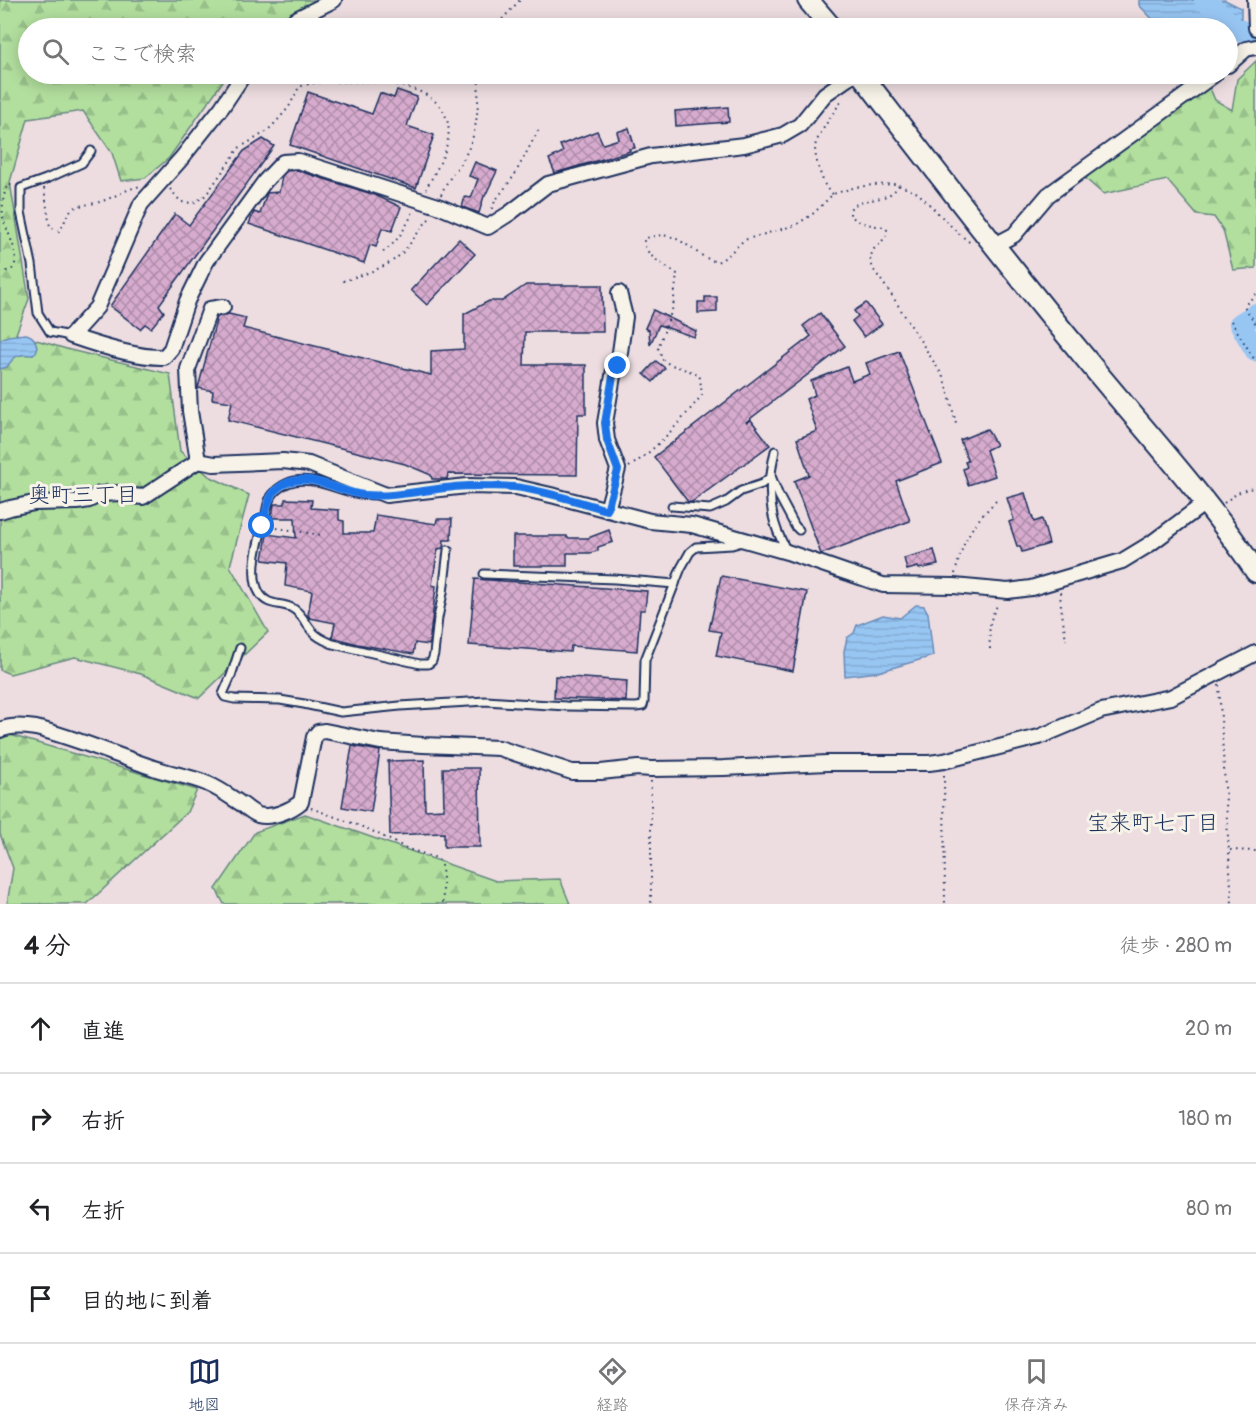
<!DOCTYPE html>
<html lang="ja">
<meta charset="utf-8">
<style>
:root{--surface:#fff;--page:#f2f2f2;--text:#202124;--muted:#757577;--line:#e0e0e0;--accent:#1b2f5e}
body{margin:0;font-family:Pangolin,"Klee One",sans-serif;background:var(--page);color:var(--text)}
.stop{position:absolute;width:18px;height:18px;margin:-14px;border:4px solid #1a73e8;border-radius:50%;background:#fff}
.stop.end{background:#1a73e8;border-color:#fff;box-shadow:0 2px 6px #0008}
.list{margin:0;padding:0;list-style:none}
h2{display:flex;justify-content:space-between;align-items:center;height:78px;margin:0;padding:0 24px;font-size:26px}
h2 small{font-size:20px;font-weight:400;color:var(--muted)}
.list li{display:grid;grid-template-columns:39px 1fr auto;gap:18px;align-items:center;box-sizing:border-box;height:90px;padding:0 24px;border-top:2px solid var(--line)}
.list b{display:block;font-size:22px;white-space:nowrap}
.list em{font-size:20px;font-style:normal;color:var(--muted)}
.icon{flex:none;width:33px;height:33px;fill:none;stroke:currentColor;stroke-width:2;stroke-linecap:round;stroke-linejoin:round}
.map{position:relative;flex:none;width:1256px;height:904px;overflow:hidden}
.search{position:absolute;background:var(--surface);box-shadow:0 3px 15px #0003;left:18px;right:18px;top:18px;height:66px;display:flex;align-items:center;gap:15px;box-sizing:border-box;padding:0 21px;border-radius:33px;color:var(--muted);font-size:22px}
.sheet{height:438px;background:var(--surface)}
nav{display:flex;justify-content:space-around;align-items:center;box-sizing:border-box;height:84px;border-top:2px solid var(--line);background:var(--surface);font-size:16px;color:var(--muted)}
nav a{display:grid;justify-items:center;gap:3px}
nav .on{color:var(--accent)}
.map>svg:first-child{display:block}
.forest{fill:url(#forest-firs);stroke:#66877e;stroke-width:1.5}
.water{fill:url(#water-rules);stroke:#668ab7;stroke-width:1.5}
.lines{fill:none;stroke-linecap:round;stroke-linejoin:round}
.river{stroke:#98c6f3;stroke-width:22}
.building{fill:url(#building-cross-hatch);stroke:#1b2f5e;stroke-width:1.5}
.lane-casing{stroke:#1b2f5e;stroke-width:11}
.street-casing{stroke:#1b2f5e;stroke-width:18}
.secondary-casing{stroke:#1b2f5e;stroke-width:24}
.path{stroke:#1b2f5e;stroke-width:2;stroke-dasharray:1.5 4.5;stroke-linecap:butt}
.lane{stroke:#f7f3e8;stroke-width:7}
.street{stroke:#f7f3e8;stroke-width:14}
.secondary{stroke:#f7f3e8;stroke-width:20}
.route{stroke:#1a73e8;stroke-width:8}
.labels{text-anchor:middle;stroke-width:6;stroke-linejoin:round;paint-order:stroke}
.neighbourhood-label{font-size:22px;fill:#1b2f5e;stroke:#f7f3e8}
</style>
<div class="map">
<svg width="1256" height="904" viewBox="0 0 1256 904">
<defs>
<pattern id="forest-firs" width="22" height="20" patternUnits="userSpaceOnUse" patternTransform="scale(1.5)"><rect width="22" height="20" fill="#b2df9e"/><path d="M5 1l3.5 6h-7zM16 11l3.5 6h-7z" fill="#98c08a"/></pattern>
<pattern id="water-rules" width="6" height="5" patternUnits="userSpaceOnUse" patternTransform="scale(1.5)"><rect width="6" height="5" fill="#98c6f3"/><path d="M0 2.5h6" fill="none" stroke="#82aad3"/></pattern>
<pattern id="building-cross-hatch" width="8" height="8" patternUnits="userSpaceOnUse" patternTransform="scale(1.5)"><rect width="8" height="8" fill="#d7abce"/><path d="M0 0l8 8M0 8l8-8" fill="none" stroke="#ae8caa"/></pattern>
</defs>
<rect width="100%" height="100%" fill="#eddde0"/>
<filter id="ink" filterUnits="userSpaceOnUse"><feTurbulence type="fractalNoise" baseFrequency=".0167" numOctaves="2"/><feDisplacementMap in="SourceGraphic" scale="12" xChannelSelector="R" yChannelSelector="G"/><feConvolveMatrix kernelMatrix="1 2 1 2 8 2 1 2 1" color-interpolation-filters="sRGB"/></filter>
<g filter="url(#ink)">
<g class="forest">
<polygon points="0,0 315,0 315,2 271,28 28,28 28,74 228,74 169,158 145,178 121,181 112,153 83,111 28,119 10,182 29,299 16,334 70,350 170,374 180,451 209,476 249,495 230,566 268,632 199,698 141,674 75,657 10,674 0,670"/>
<polygon points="1256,61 1256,268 1233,270 1223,230 1214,217 1197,215 1167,180 1103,194 1086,179 1090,172 1208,84 1215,100 1232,110 1237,79"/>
<polygon points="0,732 197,790 187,812 87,904 7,904 13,868 0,834"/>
<polygon points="305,814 496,881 560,879 570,904 224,904 216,889 255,832"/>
</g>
<g class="water">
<polygon points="1139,0 1225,0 1241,8 1241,24 1228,31 1228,28 1161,28 1139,5"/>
<path d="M25 334C34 335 37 342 37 351L32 355C19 353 14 356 7 367L0 369V340C7 334 16 336 25 334Z"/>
<polygon points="916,605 924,606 928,613 933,656 878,672 845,676 844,651 847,638 854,633 857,625 883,615 900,618"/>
</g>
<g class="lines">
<g class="river">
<polyline points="1205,0 1234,28 1253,36 1256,41"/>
<polyline points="1256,314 1240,324 1256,351"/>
</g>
</g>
<g class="building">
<polygon points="397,90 417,97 407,126 434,135 416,188 290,145 308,92 372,114 380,93 394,98"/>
<polygon points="728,107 729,122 676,126 675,111"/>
<polygon points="629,128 635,148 629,149 630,151 555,173 549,159 563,152 560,145 597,131 603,144 619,139 617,132"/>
<polygon points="263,139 274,146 159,305 164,312 151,328 145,324 140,329 110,306 175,214 189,225 244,151"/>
<polygon points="475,162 497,171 485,196 484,196 479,213 462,207 465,197 471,198 478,179 469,176"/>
<polygon points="296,170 375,195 401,207 392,231 382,228 376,247 370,245 364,263 249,224 254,212 260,214 267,193 279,192 282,176 287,171"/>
<polygon points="459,239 475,254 427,305 411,290"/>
<polygon points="526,285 602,285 603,332 525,332 524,365 586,365 586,414 578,414 577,475 448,474 447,479 432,479 431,475 405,464 228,420 232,402 212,399 213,391 198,388 217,317 229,314 246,318 243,328 431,375 431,351 464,349 464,314 489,301 502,301"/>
<polygon points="705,297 717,297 717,312 698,313 698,302 705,302"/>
<polygon points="866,303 882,324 864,337 852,321 858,316 854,311"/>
<polygon points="653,310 696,331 694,337 659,325 650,345 649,330 645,328"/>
<polygon points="820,313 845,346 746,422 751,420 770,445 692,502 688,502 654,457 811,336 803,326"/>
<polygon points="899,351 942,463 896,481 910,521 821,554 794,481 809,475 797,439 817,431 806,399 815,395 811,381 847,367 852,381 870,374 866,363"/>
<polygon points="656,361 665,368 653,382 644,374"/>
<polygon points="987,429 996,445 986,450 995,476 968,485 963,469 967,467 965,462 968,461 960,440"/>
<polygon points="1025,493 1034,522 1042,519 1049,544 1022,552 1020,546 1017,546 1009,522 1014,520 1007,498"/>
<polygon points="285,499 312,500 311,508 339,510 339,520 344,521 344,533 373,533 376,515 436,524 437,519 452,519 451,540 444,540 443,548 438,549 432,585 436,586 429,645 415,643 413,654 357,644 332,637 335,623 310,618 308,615 312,591 285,586 287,563 263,560 267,534 296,538 295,518 272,518 274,504 285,504"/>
<polygon points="609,530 613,542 598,547 598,551 590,553 567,553 567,566 513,566 513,536 567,536 567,538 588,538"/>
<polygon points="934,550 938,565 919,569 918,567 907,570 904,558"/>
<polygon points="721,576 807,592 793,671 716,656 721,632 709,630"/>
<polygon points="475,579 647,591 645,610 640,610 637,651 571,646 570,652 469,645"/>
<polygon points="555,676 627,681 626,701 554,698"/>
<polygon points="352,746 380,751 371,812 342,807"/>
<polygon points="424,760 425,810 444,809 443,768 479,768 480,847 444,847 444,833 390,835 388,761"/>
</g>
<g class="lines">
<g class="lane-casing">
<g id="lane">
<polyline points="71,336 50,332 38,313 32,264 21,212 21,188 46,179 82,163 91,151"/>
<path d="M775 451C769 476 768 506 777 530 780 538 784 545 787 552"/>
<path d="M377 495C370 495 362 495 355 493 334 489 309 474 288 483 281 486 275 490 271 497 267 502 267 511 265 518 259 539 248 575 260 594 268 607 281 602 292 608 302 613 306 625 313 632 318 638 326 641 333 644L420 664H428L432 661 434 654 438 618 443 593 448 550"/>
<polyline points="672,506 710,509 726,502 741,491 762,484 771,476 779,496 795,526 799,530"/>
<polyline points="484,574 615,579 675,584"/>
<polyline points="240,648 231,676 223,694 225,697 234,699 280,700 304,704 341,712 400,706 486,701 566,706 636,707 643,706 644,702 645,660 681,568 690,552 696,547 732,545 742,542"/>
</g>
</g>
<g class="street-casing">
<g id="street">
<polyline points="1255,0 1256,28"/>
<polyline points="283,28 298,18 334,0"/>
<polyline points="1228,65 1246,49 1256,47"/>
<path d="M244 74 222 107 181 159 141 204 97 307 71 336C97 345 137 358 164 357L171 349 187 301 206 262 265 181 283 162 298 161 438 206 488 227 510 213 548 184 651 156 744 145 783 135 800 125 825 94 854 74"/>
<polyline points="993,246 1014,235 1048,195 1215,74"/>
<polyline points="198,461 190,411 188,369 210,309 223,307"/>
<polyline points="607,510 618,469 607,440 605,423 614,370 618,366 625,317 619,293"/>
<polyline points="0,511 10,508 34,503 77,502 89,500 100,494 122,493 132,496 143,497 198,461 214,464 283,461 309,464 386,495 467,486 516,487 555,496 650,521 692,525 787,552 883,585 954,586 1008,591 1031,588 1122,561 1150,544 1205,503"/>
<path d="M0 730C11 725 24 726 36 728 76 738 115 755 154 768 171 774 193 777 208 784 220 789 232 798 243 805 248 809 253 813 258 815 272 819 291 810 301 802L314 737 318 732 325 731 380 742 423 745 499 748 572 772H601L638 768 651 769 724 768 827 763H929L944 761 1039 737 1101 711 1171 697 1256 653"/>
</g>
</g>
<g class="secondary-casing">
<g id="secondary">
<polyline points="808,0 832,28"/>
<path d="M861 74C935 170 1009 266 1086 359 1143 429 1206 496 1256 572"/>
</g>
</g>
<g class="path">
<polyline points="494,28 520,0"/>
<path d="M899 185C888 204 862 196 850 209V215C859 224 871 225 884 227L887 230 886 237 873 250 870 259 873 269 891 294 942 375 948 390 957 428"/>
<path d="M44 188 50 227 59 231C65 225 65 216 71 210 78 205 86 205 95 203 111 200 124 189 141 186"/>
<path d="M170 189 181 202 194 203 206 195 239 148 266 132 277 121 289 107 299 87C314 81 329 82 345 82 377 81 440 82 448 124 452 146 436 170 426 189"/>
<path d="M833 194C826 190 824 183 821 175 818 167 815 156 815 147 816 137 836 109 843 99"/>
<path d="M441 195C447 178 459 169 466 154 479 129 478 100 479 74"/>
<polyline points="492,209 495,201 514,176 539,129"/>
<path d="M383 252C397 243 406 227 413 212"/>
<path d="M0 272C4 271 11 271 13 268 22 256 5 229 3 217 2 208 3 193 8 185H13"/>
<path d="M343 281C364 274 388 268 403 252 413 241 420 228 430 218"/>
<polyline points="1256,294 1244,306 1256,324"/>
<polyline points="1231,321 1256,362"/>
<path d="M629 467C657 449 681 421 702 395L700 378 698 374 669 364 663 360 658 348 673 307 677 274C665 265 643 256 644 239 679 225 689 255 717 262L726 257 744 240 796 225 814 213 833 194 856 187 873 185 896 184 918 193 958 233 972 244"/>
<path d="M1224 503C1235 494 1242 489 1256 488"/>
<polyline points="271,527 321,535"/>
<path d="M955 574C964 536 972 525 999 498"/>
<polyline points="1060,592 1061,606 1066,640"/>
<path d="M990 649C989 631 988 619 999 603"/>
<polyline points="1219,685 1232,904"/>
<polyline points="944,775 945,904"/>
<polyline points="651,781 651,904"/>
<path d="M311 808 368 829 408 849 437 858C446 869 442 890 443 904"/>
<polyline points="1230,850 1256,851"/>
</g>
<use href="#lane" class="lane"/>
<use href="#street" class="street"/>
<use href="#secondary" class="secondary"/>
</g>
</g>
<g class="lines" filter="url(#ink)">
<path class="route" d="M262 526C268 507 267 490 289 482 314 473 340 493 364 495 399 498 434 487 469 486 484 486 499 486 514 487 543 490 579 502 607 510L618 470 607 440 605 423 614 370 618 366"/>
</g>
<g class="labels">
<g class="neighbourhood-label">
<text x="83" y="502">奥町三丁目</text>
<text x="1153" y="830">宝来町七丁目</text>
</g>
</g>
</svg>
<div class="stop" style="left:262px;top:526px"></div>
<div class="stop end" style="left:618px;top:366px"></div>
<div class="search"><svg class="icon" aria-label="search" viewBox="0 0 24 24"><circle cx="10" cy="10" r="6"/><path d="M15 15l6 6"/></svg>ここで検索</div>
</div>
<section class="sheet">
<h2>4 分<small>徒歩 · 280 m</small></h2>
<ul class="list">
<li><svg class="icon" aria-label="ahead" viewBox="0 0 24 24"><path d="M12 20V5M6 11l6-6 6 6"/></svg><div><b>直進</b></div><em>20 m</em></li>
<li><svg class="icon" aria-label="right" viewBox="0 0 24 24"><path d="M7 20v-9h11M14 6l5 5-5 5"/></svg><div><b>右折</b></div><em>180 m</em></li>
<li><svg class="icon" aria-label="left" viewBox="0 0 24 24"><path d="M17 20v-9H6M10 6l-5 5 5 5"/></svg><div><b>左折</b></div><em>80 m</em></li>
<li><svg class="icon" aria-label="arrive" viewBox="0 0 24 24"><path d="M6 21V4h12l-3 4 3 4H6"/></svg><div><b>目的地に到着</b></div></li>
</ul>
</section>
<nav>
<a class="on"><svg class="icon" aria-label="map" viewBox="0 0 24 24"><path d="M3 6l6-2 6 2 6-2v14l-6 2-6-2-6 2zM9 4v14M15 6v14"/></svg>地図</a>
<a><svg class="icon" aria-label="directions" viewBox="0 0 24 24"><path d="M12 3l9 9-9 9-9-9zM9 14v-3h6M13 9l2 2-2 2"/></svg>経路</a>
<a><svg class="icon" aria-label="saved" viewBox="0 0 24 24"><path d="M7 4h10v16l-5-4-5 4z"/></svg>保存済み</a>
</nav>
